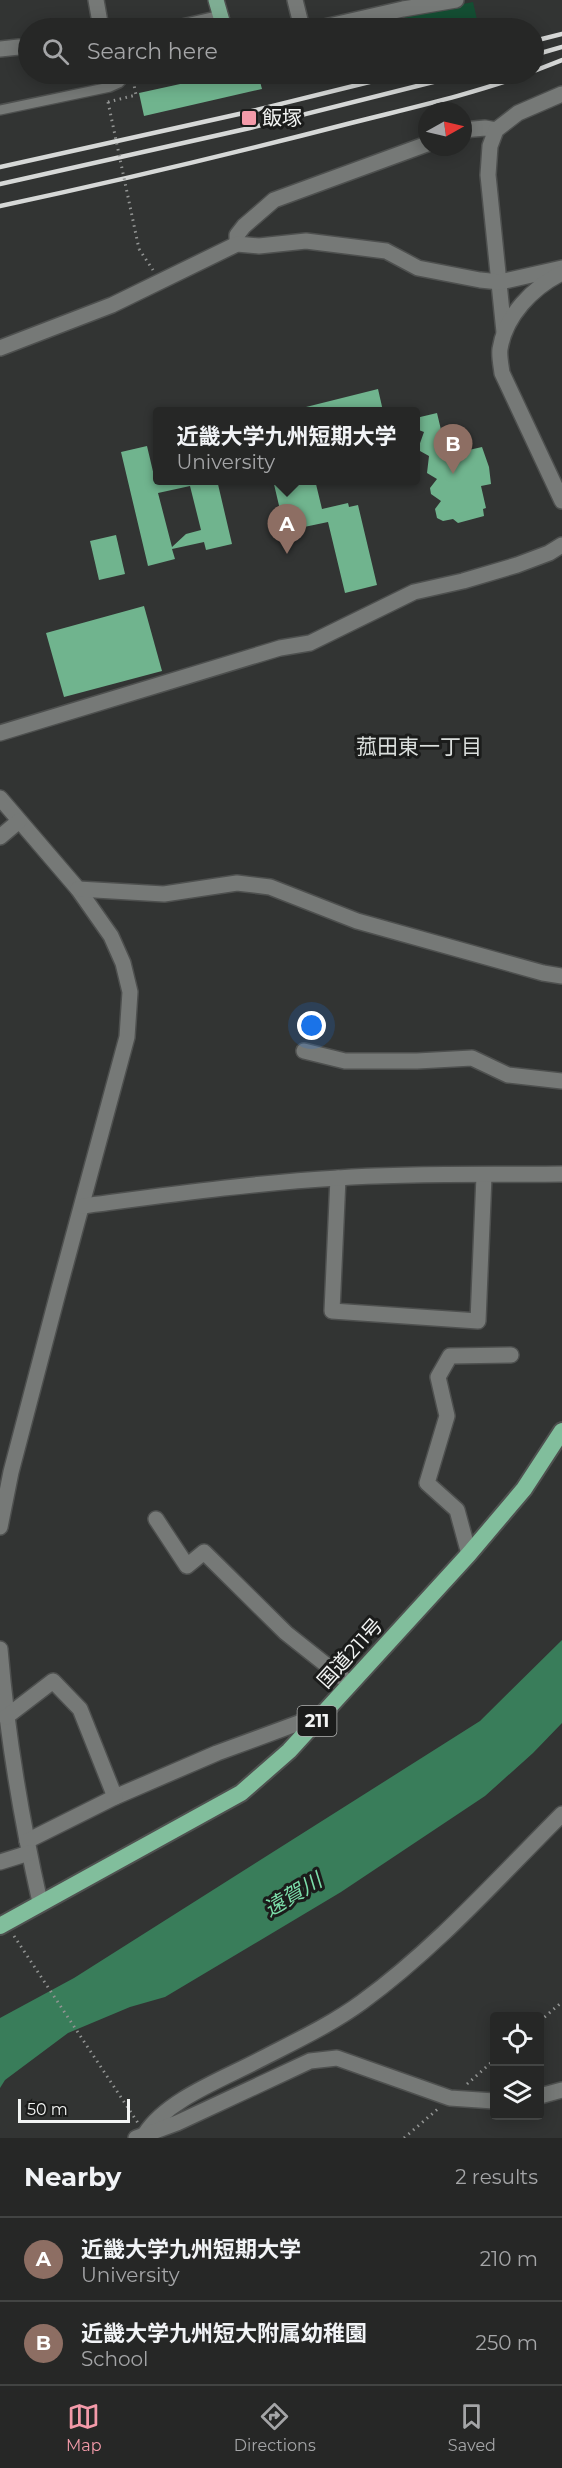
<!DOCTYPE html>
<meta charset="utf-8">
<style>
:root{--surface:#262726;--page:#2e2f2e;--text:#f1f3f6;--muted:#a4a5a7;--line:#424443;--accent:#f39aa9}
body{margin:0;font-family:Montserrat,"Noto Sans JP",sans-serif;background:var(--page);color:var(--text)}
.controls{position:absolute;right:18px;bottom:18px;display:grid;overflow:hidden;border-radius:6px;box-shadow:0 3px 15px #0003}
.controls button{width:54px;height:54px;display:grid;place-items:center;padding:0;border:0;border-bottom:2px solid var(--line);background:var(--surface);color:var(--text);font:30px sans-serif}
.compass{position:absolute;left:418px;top:102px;width:54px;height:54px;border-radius:50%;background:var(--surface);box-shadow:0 3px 15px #0003;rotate:82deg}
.scale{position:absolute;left:18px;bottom:15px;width:112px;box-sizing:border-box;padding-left:6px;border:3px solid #f2f4f3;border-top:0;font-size:16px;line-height:21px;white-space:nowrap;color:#f2f4f3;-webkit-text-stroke:4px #1b1c1b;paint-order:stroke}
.you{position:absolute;left:312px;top:1026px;width:21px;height:21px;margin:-15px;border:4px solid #fff;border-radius:50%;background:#1a73e8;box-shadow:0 0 0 9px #1a73e833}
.badge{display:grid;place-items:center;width:39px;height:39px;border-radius:50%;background:var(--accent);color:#fff;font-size:20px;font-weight:700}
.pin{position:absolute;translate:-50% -50px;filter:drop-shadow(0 2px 3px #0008)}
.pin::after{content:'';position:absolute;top:32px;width:21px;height:18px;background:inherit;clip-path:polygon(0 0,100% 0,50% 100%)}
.popup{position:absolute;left:153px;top:407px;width:267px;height:78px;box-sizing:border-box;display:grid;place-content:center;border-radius:6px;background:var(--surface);filter:drop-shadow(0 2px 4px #0005);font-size:20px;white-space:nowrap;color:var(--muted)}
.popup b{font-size:22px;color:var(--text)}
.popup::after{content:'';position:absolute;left:50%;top:100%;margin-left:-12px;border:12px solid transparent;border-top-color:var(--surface)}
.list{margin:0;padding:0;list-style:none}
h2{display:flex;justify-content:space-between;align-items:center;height:78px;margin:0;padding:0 24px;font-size:26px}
h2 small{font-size:20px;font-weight:400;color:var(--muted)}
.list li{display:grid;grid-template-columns:39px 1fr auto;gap:18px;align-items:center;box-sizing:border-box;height:84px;padding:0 24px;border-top:2px solid var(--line)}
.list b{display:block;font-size:22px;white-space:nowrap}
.list p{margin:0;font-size:20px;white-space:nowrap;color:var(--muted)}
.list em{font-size:20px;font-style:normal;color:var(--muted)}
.icon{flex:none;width:33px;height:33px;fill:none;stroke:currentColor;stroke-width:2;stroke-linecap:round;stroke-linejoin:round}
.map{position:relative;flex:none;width:562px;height:2138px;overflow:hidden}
.search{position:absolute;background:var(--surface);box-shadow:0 3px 15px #0003;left:18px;right:18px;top:18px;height:66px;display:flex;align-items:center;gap:15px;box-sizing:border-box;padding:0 21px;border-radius:33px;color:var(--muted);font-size:22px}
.sheet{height:246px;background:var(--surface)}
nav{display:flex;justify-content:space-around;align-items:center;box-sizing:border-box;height:84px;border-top:2px solid var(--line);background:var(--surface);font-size:16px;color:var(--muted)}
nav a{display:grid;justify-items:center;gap:3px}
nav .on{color:var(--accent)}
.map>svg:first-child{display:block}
.green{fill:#144e33}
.water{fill:#397d5a}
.building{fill:#70b48e;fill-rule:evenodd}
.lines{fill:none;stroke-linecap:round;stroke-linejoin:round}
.service-casing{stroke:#4e504f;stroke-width:12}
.minor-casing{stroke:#4e504f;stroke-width:18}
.tertiary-casing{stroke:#4e504f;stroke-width:18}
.primary-casing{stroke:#4e504f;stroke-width:18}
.trunk-casing{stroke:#4e504f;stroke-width:20}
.path{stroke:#939594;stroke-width:3;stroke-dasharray:1.5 4.5;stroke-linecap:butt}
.service{stroke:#767977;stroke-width:9}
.minor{stroke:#767977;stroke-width:15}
.tertiary{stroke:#767977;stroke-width:15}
.primary{stroke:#7ead93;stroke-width:15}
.trunk{stroke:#81be9c;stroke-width:16}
.rail{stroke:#d6d8d7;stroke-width:4.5}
.path-bridge{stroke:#939594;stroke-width:3;stroke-dasharray:1.5 4.5;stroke-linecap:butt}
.poi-dot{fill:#f39aa9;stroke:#1b1c1b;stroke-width:2}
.labels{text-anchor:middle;stroke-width:6;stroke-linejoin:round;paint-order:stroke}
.shield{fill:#1b1c1b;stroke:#b2b3b2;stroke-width:1.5}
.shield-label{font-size:18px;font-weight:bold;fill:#f2f4f3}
.poi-label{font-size:20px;fill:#f2f4f3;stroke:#1b1c1b;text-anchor:start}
.street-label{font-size:20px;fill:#f2f4f3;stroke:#1b1c1b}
.neighbourhood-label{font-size:21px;fill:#dbdfdd;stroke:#1b1c1b}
.water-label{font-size:21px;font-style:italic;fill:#7bdda9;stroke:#1b1c1b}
</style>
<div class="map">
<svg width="562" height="2138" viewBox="0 0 562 2138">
<rect width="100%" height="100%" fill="#323433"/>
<polygon class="green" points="473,2 479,28 346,28"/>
<polygon class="water" points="562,1640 562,1723 533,1753 485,1796 341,1892 165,1997 130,2007 68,2033 5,2080 0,2088 0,2018 74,1978 480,1721"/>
<g class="building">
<polygon points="226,74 258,74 262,89 144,116 139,93"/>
<polygon points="378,389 383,411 306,411 306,407"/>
<polygon points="437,413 447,455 482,447 489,467 491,484 481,486 486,508 483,509 484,516 458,523 453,519 443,521 437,518 435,509 441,501 431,494 430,488 437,479 427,473 429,456 420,451 419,446 424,432 416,429 416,418"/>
<path d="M147 446 155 480H217L232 544 206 550 204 542 172 549 175 559 148 566 121 452ZM190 486 201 530 186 534 172 547 158 493Z"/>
<polygon points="273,480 315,480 322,509 348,503 349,507 358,505 377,585 345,593 328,522 285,531"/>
<polygon points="116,535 125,574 99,580 90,541"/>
<polygon points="144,606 162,671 64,697 46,633"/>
</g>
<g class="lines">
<g class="service-casing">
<polyline id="service" points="0,110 110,87 119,83 127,74"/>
</g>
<g class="minor-casing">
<g id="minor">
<polyline points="96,0 101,28"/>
<polyline points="295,0 302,28"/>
<polyline points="178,28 221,18"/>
<polyline points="320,28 403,9 456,0"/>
<polyline points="0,49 19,47 28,49"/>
<polyline points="463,130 485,128 496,130"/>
<polyline points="237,244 237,235 244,226 274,200 427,144"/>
<polyline points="504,332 488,175 490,146 496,130 518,113 562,94"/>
<polyline points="0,348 112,305 237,244 259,246 306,241 386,251 418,268 480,280 500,282 562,268"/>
<polyline points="0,733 280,648 310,643 414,592 463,581 517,565 549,553 562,545"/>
<polyline points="0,798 78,889 111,936 123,963 130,992 127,1037 59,1289 11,1472 0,1527"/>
<polyline points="0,837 19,821"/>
<polyline points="78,889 164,894 237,883 270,887 357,921 543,973 562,976"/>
<polyline points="304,1051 345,1061 417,1061 472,1058 508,1075 562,1081"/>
<polyline points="338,1178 332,1311 478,1321 484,1176"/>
<path d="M83 1206C167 1195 252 1183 338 1178 412 1173 487 1175 562 1174"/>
<polyline points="156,1519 187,1566 204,1552 286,1633 349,1683"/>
<polyline points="469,1554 457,1510 427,1483 447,1416 438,1377 450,1356 511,1355"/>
<path d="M0 1649C7 1734 21 1818 40 1902"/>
<polyline points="6,1717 53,1681 80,1709 115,1797 217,1753 323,1714"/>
<polyline points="27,1841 115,1797"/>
<polyline points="0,1862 29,1853"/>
<path d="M145 2134C167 2099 226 2078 263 2058 296 2041 332 2024 362 2002 436 1948 497 1879 562 1814"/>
</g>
</g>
<g class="tertiary-casing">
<g id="tertiary">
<path d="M562 273C533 287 505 316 500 349 499 356 501 365 502 373L562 501"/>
<polyline points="540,2096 562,2090"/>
<polyline points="136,2138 177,2123 310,2061 337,2058 450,2098 494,2101"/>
</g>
</g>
<g class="primary-casing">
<polyline id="primary" points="216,0 224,28"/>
</g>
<g class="trunk-casing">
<polyline id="trunk" points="0,1926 241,1793 289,1751 469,1554 524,1489 562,1431"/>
</g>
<g class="path">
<polyline points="108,102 136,95 134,85"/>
<polyline points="139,249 153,270"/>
<polyline points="14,1936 138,2123"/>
<polyline points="540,2021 562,2002"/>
<polyline points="467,2084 494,2060"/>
<polyline points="404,2138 439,2108"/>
</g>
<use href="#service" class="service"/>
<use href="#minor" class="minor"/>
<use href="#tertiary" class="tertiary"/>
<use href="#primary" class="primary"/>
<use href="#trunk" class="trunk"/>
<g class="rail">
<polyline points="534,41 562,34"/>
<polyline points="534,55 562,47"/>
<polyline points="534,71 562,60"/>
<polyline points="0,167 248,112 402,74"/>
<polyline points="0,184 250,128 465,74"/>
<path d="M0 206C118 181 235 153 351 123 410 108 470 95 527 74"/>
</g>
<polyline class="path-bridge" points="108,102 139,249"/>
</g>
<rect class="poi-dot" x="241" y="110" width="16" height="16" rx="3"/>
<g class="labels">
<rect class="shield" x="297.5" y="1706" width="39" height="30" rx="4.5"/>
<g class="shield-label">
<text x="317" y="1727">211</text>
</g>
<g class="poi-label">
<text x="262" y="125">飯塚</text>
</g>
<g class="street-label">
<text transform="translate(350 1653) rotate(-48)" y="7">国道211号</text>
</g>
<g class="neighbourhood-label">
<text x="419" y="754">菰田東一丁目</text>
</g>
<g class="water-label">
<text transform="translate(293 1895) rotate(-31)" y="7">遠賀川</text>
</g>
</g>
</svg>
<div class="controls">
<button><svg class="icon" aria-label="locate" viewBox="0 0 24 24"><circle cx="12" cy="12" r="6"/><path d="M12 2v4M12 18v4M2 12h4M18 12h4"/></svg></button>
<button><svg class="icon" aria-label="layers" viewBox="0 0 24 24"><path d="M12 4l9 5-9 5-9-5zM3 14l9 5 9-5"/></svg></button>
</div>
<svg class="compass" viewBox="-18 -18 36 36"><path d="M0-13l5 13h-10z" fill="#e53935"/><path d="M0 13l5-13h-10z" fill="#a4a5a7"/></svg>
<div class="scale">50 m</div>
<div class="you"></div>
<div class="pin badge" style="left:287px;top:554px;background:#8d6e63">A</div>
<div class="popup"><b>近畿大学九州短期大学</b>University</div>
<div class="pin badge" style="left:453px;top:474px;background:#8d6e63">B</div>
<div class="search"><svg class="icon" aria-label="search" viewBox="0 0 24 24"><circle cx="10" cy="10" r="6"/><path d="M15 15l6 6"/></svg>Search here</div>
</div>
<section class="sheet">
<h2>Nearby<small>2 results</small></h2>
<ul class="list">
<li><span class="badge" style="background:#8d6e63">A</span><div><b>近畿大学九州短期大学</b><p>University</p></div><em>210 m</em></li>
<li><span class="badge" style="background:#8d6e63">B</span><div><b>近畿大学九州短大附属幼稚園</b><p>School</p></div><em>250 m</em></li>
</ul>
</section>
<nav>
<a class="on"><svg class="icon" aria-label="map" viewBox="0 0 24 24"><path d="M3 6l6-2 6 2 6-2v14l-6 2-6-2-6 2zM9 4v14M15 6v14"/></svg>Map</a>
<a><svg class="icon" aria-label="directions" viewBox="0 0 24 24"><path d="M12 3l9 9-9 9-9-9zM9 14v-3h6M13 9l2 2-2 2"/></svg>Directions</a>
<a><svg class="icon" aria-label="saved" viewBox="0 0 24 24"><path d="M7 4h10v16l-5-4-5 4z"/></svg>Saved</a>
</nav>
